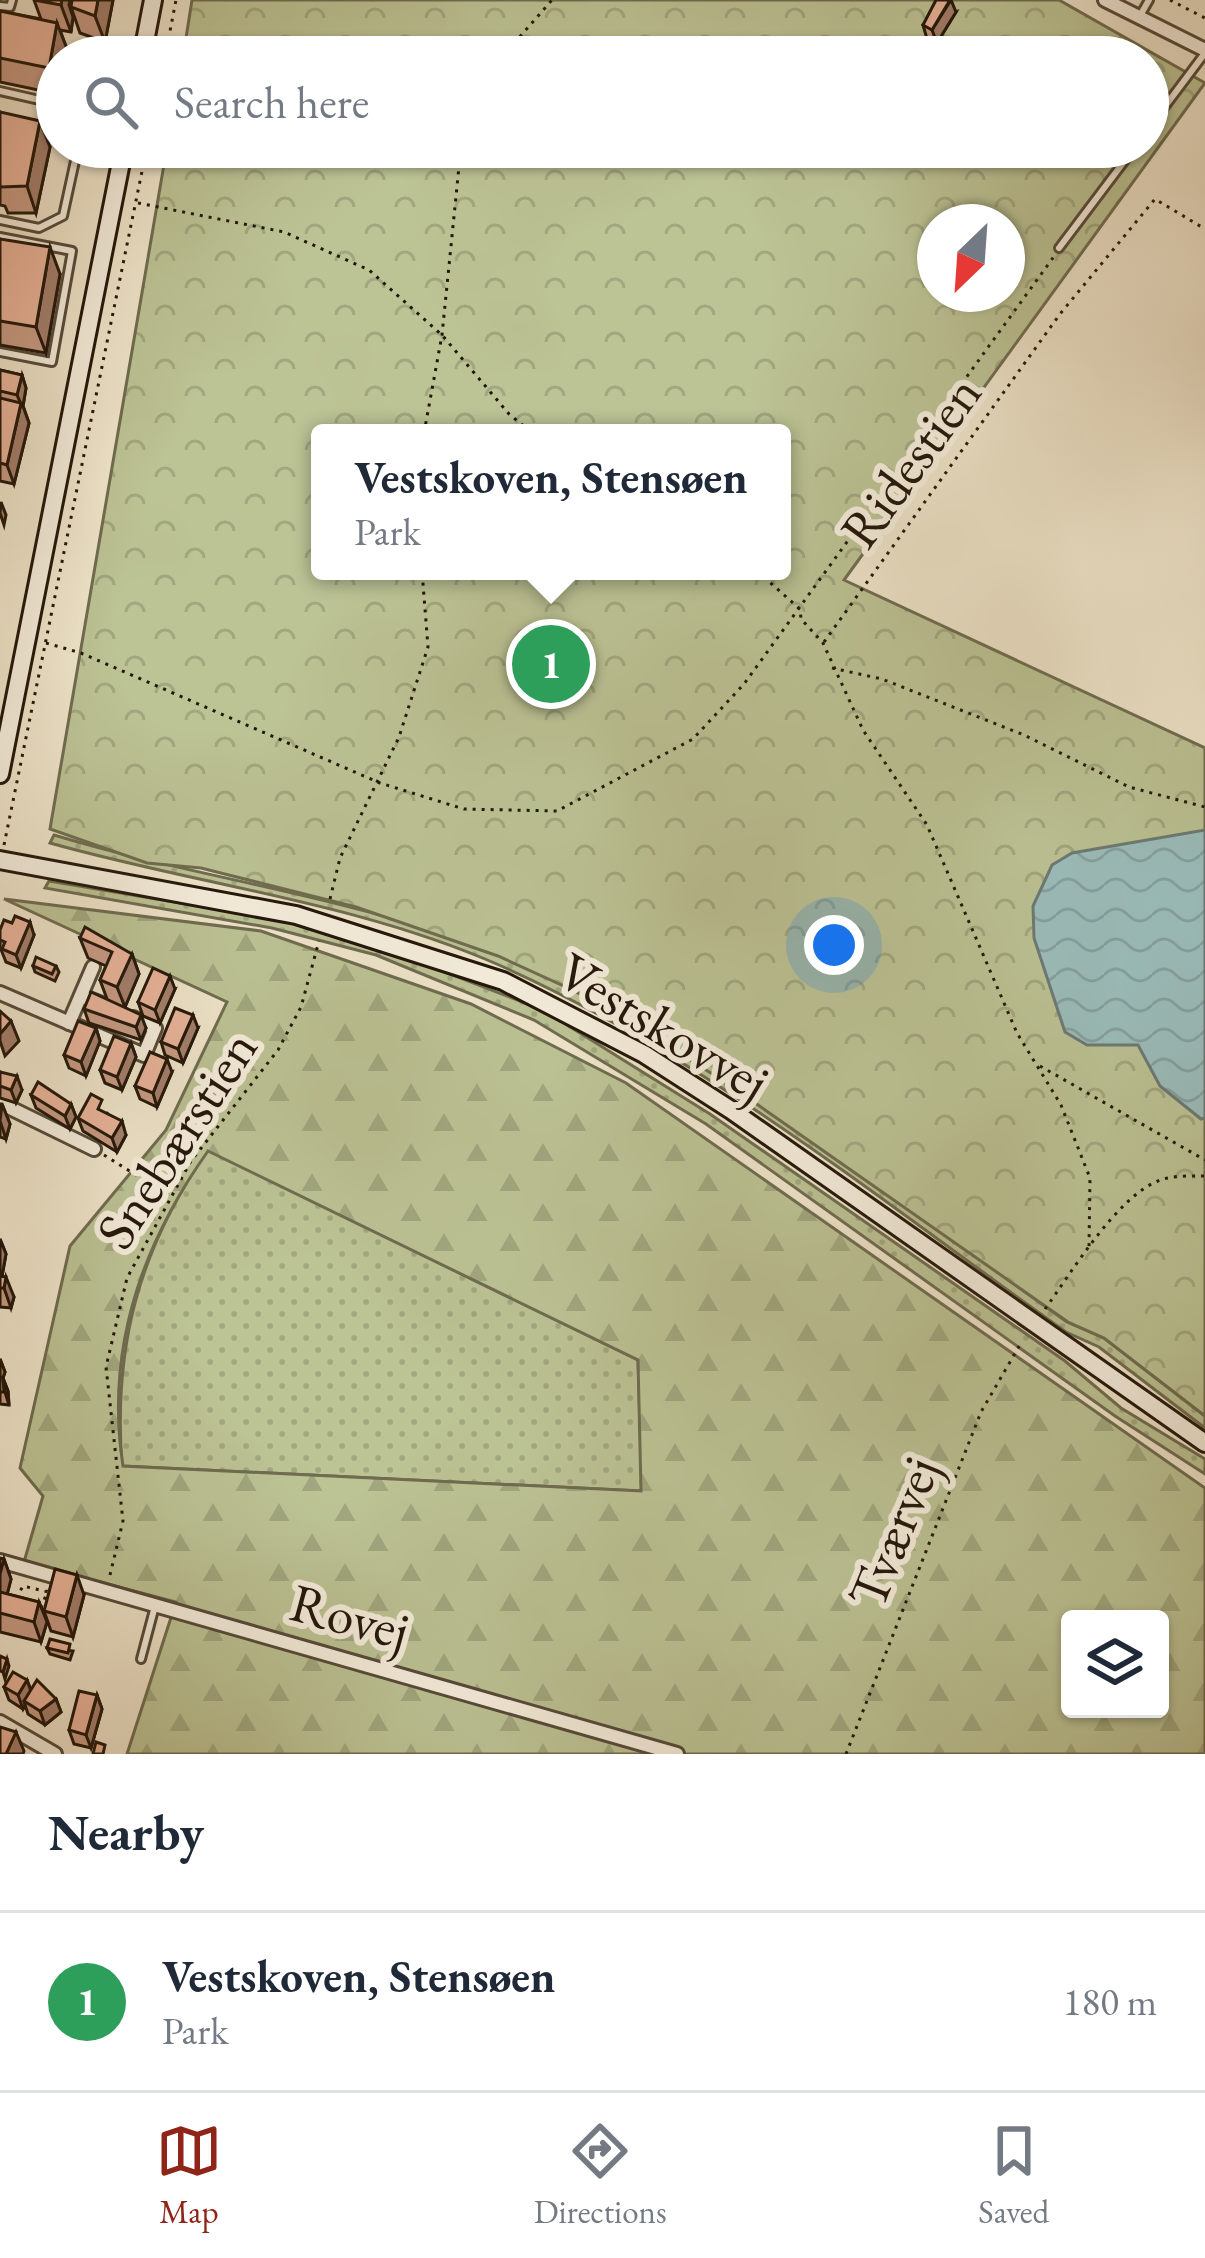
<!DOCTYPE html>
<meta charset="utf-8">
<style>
:root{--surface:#fff;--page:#f6f6f7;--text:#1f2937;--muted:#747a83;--line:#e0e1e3;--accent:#8f2418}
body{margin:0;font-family:"EB Garamond",serif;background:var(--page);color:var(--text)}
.controls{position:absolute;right:36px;bottom:36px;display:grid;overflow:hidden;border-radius:12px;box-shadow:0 3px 9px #0004}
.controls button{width:108px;height:108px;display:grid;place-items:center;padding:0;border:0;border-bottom:3px solid var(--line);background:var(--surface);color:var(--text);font:60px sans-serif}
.compass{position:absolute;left:917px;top:204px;width:108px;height:108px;border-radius:50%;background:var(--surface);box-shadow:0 3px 9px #0004;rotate:205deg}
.you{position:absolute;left:834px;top:945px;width:42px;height:42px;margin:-30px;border:9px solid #fff;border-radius:50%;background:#1a73e8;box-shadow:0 0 0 18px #1a73e833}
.badge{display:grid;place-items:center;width:78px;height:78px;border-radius:50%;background:var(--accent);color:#fff;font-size:39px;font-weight:700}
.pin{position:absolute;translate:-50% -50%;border:6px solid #fff;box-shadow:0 3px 12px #0006}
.popup{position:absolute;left:311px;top:424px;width:480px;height:156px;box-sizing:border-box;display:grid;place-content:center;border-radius:12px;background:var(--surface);filter:drop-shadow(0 3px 9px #0005);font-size:39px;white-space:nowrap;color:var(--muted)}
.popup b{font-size:45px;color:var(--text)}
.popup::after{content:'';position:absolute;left:50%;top:100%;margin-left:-24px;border:24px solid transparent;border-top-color:var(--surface)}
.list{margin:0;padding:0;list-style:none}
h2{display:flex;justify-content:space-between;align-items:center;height:156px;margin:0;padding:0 48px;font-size:51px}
h2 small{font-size:39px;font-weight:400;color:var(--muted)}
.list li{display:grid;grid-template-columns:78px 1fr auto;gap:36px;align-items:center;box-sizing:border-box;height:180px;padding:0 48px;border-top:3px solid var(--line)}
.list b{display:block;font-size:45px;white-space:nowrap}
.list p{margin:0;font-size:39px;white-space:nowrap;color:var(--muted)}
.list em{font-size:39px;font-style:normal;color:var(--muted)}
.icon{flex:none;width:66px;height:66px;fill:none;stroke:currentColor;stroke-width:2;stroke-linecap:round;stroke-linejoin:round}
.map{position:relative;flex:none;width:1205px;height:1754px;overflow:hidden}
.search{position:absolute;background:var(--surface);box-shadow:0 3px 9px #0004;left:36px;right:36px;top:36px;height:132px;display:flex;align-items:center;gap:30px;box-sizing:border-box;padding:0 42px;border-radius:66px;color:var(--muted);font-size:45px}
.sheet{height:336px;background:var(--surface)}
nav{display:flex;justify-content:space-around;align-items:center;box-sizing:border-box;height:168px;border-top:3px solid var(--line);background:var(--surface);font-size:33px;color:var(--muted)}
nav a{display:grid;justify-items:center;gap:6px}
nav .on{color:var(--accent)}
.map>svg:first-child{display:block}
.grass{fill:url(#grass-dots);stroke:#6f6c50;stroke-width:3}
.forest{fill:url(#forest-firs);stroke:#6f6c50;stroke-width:3;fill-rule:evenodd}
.park{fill:url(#park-crowns);stroke:#6f6c50;stroke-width:3;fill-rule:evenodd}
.water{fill:url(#water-waves);stroke:#6b7b75;stroke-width:3}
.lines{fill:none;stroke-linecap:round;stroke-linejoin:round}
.lane-casing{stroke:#554a3a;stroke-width:12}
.street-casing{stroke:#554a3a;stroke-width:18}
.secondary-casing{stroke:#22160a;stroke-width:22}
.path{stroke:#22160a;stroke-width:3;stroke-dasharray:3 6;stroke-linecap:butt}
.lane{stroke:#f5eedd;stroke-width:6}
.street{stroke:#f5eedd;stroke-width:12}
.secondary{stroke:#f5eedd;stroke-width:16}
.wall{fill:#c89b85;stroke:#22160a;stroke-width:3}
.shaded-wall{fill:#a37e6c;stroke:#22160a;stroke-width:3}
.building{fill:#e9b49b;stroke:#22160a;stroke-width:3}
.labels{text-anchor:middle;stroke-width:12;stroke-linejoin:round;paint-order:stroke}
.street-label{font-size:54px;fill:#22160a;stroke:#f5eedd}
</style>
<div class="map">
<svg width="1205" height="1754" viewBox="0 0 1205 1754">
<defs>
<pattern id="grass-dots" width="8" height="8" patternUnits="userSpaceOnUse" patternTransform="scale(3)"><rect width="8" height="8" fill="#bcc395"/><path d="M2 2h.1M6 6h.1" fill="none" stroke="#a1a77f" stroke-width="1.8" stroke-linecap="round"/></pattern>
<pattern id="forest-firs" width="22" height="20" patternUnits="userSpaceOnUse" patternTransform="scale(3)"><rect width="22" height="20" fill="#bcc395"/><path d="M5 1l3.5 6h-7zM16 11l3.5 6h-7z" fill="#a1a77f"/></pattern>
<pattern id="park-crowns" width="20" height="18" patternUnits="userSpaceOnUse" patternTransform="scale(3)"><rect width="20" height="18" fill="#bcc395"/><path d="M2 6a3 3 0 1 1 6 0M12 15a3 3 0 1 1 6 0" fill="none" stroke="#a1a77f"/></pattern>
<pattern id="water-waves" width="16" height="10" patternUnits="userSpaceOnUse" patternTransform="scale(3)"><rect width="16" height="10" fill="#9bbebd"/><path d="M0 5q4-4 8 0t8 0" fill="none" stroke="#85a3a1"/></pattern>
</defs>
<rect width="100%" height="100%" fill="#efe5cb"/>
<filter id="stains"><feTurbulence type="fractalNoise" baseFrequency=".00167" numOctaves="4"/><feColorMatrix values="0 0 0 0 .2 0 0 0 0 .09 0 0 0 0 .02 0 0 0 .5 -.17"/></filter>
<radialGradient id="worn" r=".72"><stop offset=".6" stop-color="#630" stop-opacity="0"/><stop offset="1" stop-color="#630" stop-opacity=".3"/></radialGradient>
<g class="grass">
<path d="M54 835C203 880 357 896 502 957 704 1043 888 1196 1067 1322L1104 1338 1205 1416V1428L1099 1347 1066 1332C884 1203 704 1056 499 965 356 902 199 885 50 843Z"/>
<polygon points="49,881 275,919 380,947 543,1010 710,1114 1065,1361 1121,1408 1205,1459 1205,1474 1115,1416 706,1124 534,1020 376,955 272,928 45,888"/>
<path d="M208 1150 638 1360 642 1491 122 1466C113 1346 139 1249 208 1150Z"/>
</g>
<path class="forest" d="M4 899 261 931 471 1004 626 1083 1205 1488V1754H127L176 1602 24 1562 43 1496 20 1468 70 1246 166 1130 227 1002ZM208 1151 638 1360 641 1491 123 1466C105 1350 142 1244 208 1151ZM1070 1619H1160V1709H1070Z"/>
<path class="park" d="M192 0H1059L1205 83 844 580 1205 748V1416L1104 1338 1068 1322 728 1084 601 1003 498 956 356 907 201 868 147 863 50 829 167 147H1148V57H183ZM935 222H1007V294H935ZM320 433H782V571H320Z"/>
<polygon class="water" points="1205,830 1205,1118 1201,1119 1160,1086 1138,1045 1087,1045 1065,1032 1034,938 1033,906 1052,865 1072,853"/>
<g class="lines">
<g class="lane-casing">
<g id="lane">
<polyline points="0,6 10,7 12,0"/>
<polyline points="1141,14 1149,0"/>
<polyline points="0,91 57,104"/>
<polyline points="39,126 57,131"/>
<polyline points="1148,129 1205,53"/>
<polyline points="0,220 39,228 63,216 78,147"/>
<polyline points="0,237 72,251 52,362 0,352"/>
<polyline points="1059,248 1135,147"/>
<polyline points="141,1659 155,1606"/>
</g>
</g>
<g class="street-casing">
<g id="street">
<polyline points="1105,0 1205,50"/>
<polyline points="0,993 144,1055 155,1028 133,1018"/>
<polyline points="81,996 104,1005"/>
<polyline points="69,1023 93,967"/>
<polyline points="0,1103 94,1149"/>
<polyline points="0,1561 677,1754"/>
<polyline points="0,1722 55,1754"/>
</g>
</g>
<g class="secondary-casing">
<g id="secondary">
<polyline points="142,57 153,0"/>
<polyline points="0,774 124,147"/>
<polyline points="0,860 296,915 503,981 644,1054 731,1110 1205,1443"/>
</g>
</g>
<g class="path">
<polyline points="1170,0 1205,18"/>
<polyline points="165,57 176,0"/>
<polyline points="502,57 552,0"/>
<polyline points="138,203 284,232 369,270 442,335 509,414 532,433"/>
<polyline points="424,433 442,335 461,147"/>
<polyline points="757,571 800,609 801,619 823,643 863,730 927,825 1017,1033 1061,1105 1090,1178 1089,1247"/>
<polyline points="824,642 1060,314 1155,199 1205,229"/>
<polyline points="46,643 81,653 380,783 464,809 557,811 693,739 744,684 1055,255"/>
<polyline points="832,668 882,679 1024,735 1129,787 1205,807"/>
<polyline points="4,845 147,147"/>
<polyline points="330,899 340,858 399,737 428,647 422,571"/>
<polyline points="1040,1066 1205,1160"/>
<polyline points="104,1155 168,1195"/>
<path d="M1045 1309C1071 1273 1117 1197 1158 1181 1172 1175 1190 1176 1205 1176"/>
<polyline points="110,1575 123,1521 106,1367 127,1278 191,1161 278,1050 301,1007 319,941"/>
<polyline points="16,1598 23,1586 48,1592"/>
<polyline points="41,1608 48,1590"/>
<polyline points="846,1754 981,1412 1021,1343"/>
</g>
<use href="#lane" class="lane"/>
<use href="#street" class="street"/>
<use href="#secondary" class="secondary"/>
</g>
<g class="wall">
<polygon points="34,0 70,0 69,5 73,17 71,32 60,30 67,49 57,57 57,94 0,82 0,11 41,19"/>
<polygon points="72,0 113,0 105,42 80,33 71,7"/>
<polygon points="956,12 937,43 927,39 923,25"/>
<polygon points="0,112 50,147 36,213 8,213 5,206 0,205"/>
<polygon points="0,239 60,274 46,353 0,345"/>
<polygon points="0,370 22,375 26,388 23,406 29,423 14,484 0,481"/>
<polygon points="0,930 34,935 21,968 6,962 0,947"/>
<polygon points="80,938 132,954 139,974 125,1007 146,1028 141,1040 89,1023 84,1009 107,999 100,980 106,966 88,958"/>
<polygon points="33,966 56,966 59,972 55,981 35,972"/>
<polygon points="175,989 160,1023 143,1016 138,1002"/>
<polygon points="96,1028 100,1041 86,1076 69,1068 64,1055"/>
<polygon points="198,1028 183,1063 165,1055 161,1042"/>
<polygon points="131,1043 136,1057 122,1090 105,1083 100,1070"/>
<polygon points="0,1072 22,1090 16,1103 0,1098"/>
<polygon points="172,1072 157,1107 140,1099 135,1086"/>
<polygon points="31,1095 71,1104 76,1117 70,1129 36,1108"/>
<polygon points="0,1104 2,1104 10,1124 6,1139 0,1137"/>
<polygon points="107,1113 126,1135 117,1152 83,1131 78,1118"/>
<polygon points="0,1239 6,1254 2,1276 14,1297 11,1308 0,1307"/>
<polygon points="0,1359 5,1372 3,1378 8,1391 9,1405 0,1404"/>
<polygon points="0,1558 4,1559 11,1579 7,1594 39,1602 47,1622 41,1642 0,1632"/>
<polygon points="84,1595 73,1637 51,1631 44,1611"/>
<polygon points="47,1648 73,1651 70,1660 50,1654"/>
<polygon points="27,1680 31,1690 56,1699 61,1712 45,1725 28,1714 25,1705 23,1709 9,1700 4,1687"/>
<polygon points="97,1695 102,1709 91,1748 74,1744 69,1730"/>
</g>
<g class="shaded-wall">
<polygon points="61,0 70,0 69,5 73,17 71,32 61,5"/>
<polygon points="98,0 113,0 105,42 95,16"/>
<polygon points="951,0 956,12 937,43 932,30"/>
<polygon points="57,23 67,49 65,57 57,57 57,91 49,68"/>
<polygon points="40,121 50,147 36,213 27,186"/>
<polygon points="50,247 60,274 46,353 36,327"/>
<polygon points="22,375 26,388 23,406 29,423 14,484 7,465 21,404 17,395"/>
<polygon points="1,502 6,515 4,525 0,513"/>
<polygon points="30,922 34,935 21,968 16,955"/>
<polygon points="132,954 139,974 125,1007 117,987"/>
<polygon points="170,976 175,989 160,1023 155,1010"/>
<polygon points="141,1015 146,1028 141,1040 136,1027"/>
<polygon points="193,1015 198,1028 183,1063 178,1049"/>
<polygon points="11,1021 19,1041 5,1056 0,1041 0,1034"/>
<polygon points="96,1028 100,1041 86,1076 81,1062"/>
<polygon points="131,1043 136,1057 122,1090 117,1077"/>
<polygon points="167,1059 172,1072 157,1107 153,1093"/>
<polygon points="17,1076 22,1090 16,1103 11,1090"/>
<polygon points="2,1104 10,1124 6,1139 0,1121"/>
<polygon points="71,1104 76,1117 70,1129 65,1116"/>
<polygon points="122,1121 126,1135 117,1152 112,1138"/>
<polygon points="0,1239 6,1254 0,1288"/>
<polygon points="6,1277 14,1297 11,1308 4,1288"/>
<polygon points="0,1359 5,1372 3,1378 8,1391 9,1405 0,1376"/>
<polygon points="4,1559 11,1579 3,1611 0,1603 0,1574"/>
<polygon points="77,1575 84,1595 73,1637 66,1617"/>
<polygon points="39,1602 47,1622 41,1642 34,1622"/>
<polygon points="7,1659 9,1666 5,1679 3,1672"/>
<polygon points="27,1680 32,1694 24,1701 25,1705 23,1709 18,1695"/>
<polygon points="97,1695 102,1709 91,1748 86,1735"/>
<polygon points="56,1699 61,1712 45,1725 40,1711"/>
<polygon points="16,1732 24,1751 23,1754 6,1754"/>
</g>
<g class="building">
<polygon points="34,0 62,0 61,5"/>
<polygon points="72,0 98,0 95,16 71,7"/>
<polygon points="936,0 950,0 932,30 923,25"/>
<polygon points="0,11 57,23 49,68 0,58"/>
<polygon points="0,112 40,121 27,186 0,187"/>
<polygon points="0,239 50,247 36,327 0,321"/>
<polygon points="0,370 22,375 17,395 0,391"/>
<polygon points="0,398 21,403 7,465 0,463"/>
<polygon points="15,916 30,922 16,955 2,949 5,942 0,940 0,930 4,920 12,923"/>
<polygon points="85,927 132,954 117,987 100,980 112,952 80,938"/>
<polygon points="36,957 56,966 52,974 33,966"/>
<polygon points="153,968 170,976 155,1010 138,1002"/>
<polygon points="91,992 141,1015 136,1027 84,1009"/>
<polygon points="175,1008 193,1015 178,1049 161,1042"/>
<polygon points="0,1011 11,1021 0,1034"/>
<polygon points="78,1021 96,1028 81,1062 64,1055"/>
<polygon points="114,1036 131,1043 117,1077 100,1070"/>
<polygon points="150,1052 167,1059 153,1093 135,1086"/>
<polygon points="0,1072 17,1076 11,1090 0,1086"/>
<polygon points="38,1082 71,1104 65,1116 31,1095"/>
<polygon points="91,1094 102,1100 98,1109 122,1121 112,1138 78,1118"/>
<polygon points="0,1276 6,1277 4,1288 0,1288"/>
<polygon points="0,1377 3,1378 4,1392 0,1392"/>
<polygon points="55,1569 77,1575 66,1617 44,1611"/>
<polygon points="0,1592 39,1602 34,1622 0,1613"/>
<polygon points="50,1639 70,1644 68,1653 47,1648"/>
<polygon points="0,1656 7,1659 3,1672 0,1671"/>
<polygon points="13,1672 27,1680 18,1695 4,1687"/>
<polygon points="37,1680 56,1699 40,1711 24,1701"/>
<polygon points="79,1691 97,1695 86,1735 69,1730"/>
<polygon points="0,1727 16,1732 6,1754 0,1754"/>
<polygon points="96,1742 105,1745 103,1754 93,1754"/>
</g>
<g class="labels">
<g class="street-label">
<text transform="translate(910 461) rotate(-54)" y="19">Ridestien</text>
<text transform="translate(664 1026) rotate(31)" y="19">Vestskovvej</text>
<text transform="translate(176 1139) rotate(-57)" y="19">Snebærstien</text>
<text transform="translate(893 1532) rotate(-68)" y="19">Tværvej</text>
<text transform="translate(350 1616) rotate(15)" y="19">Rovej</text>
</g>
</g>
<rect width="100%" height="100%" filter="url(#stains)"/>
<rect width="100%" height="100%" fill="url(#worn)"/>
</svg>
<div class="controls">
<button><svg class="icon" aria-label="layers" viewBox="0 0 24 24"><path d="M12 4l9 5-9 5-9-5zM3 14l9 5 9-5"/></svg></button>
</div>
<svg class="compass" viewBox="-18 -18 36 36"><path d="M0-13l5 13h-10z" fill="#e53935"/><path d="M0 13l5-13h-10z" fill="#747a83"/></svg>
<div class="you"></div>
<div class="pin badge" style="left:551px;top:664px;background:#2e9e5b">1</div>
<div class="popup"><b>Vestskoven, Stensøen</b>Park</div>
<div class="search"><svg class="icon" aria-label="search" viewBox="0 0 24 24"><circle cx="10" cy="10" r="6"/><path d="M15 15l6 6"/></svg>Search here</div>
</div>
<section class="sheet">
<h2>Nearby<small></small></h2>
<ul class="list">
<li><span class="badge" style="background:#2e9e5b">1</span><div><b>Vestskoven, Stensøen</b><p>Park</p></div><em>180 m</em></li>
</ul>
</section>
<nav>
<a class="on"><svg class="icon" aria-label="map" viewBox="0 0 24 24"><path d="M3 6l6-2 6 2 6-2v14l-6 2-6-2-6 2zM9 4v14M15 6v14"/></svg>Map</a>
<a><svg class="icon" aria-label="directions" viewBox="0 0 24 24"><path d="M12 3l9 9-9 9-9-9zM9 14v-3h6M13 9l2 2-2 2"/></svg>Directions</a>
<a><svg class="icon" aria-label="saved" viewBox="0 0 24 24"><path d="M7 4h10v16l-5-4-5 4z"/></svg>Saved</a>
</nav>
